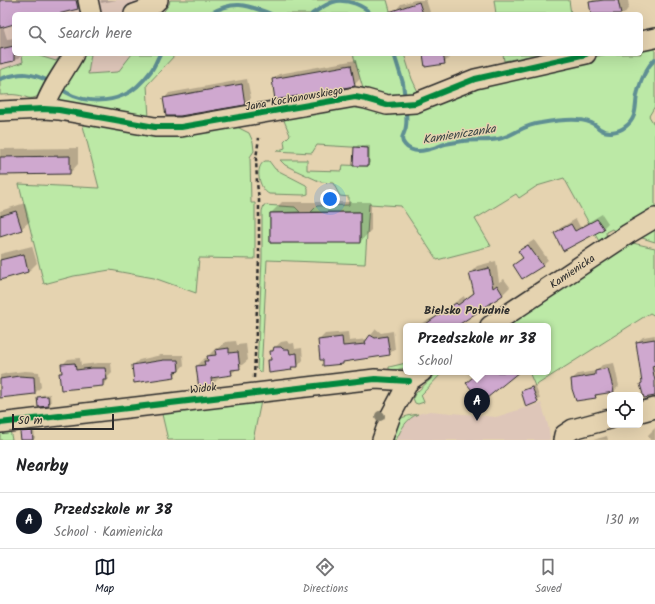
<!DOCTYPE html>
<meta charset="utf-8">
<style>
:root{--surface:#fff;--page:#f6f6f6;--text:#202124;--muted:#757577;--line:#e0e0e0;--accent:#111827}
body{margin:0;font-family:Kalam,sans-serif;background:var(--page);color:var(--text)}
.controls{position:absolute;right:12px;bottom:12px;display:grid;overflow:hidden;border-radius:6px;box-shadow:0 4px 16px #0002}
.controls button{width:36px;height:36px;display:grid;place-items:center;padding:0;border:0;border-bottom:1px solid var(--line);background:var(--surface);color:var(--text);font:20px sans-serif}
.scale{position:absolute;left:12px;bottom:10px;width:102px;box-sizing:border-box;padding-left:4px;border:2px solid #2b2b2b;border-top:0;font-size:11px;line-height:14px;white-space:nowrap;color:#2b2b2b;-webkit-text-stroke:3px #e5d3b0;paint-order:stroke}
.you{position:absolute;left:330px;top:199px;width:14px;height:14px;margin:-10px;border:3px solid #fff;border-radius:50%;background:#1a73e8;box-shadow:0 0 0 6px #1a73e833}
.badge{display:grid;place-items:center;width:26px;height:26px;border-radius:50%;background:var(--accent);color:#fff;font-size:13px;font-weight:700}
.pin{position:absolute;translate:-50% -33px;filter:drop-shadow(0 1px 2px #0008)}
.pin::after{content:'';position:absolute;top:21px;width:14px;height:12px;background:inherit;clip-path:polygon(0 0,100% 0,50% 100%)}
.popup{position:absolute;left:403px;top:323px;width:148px;height:52px;box-sizing:border-box;display:grid;place-content:center;border-radius:6px;background:var(--surface);filter:drop-shadow(0 1px 3px #0005);font-size:13px;white-space:nowrap;color:var(--muted)}
.popup b{font-size:15px;color:var(--text)}
.popup::after{content:'';position:absolute;left:50%;top:100%;margin-left:-8px;border:8px solid transparent;border-top-color:var(--surface)}
.list{margin:0;padding:0;list-style:none}
h2{display:flex;justify-content:space-between;align-items:center;height:52px;margin:0;padding:0 16px;font-size:17px}
h2 small{font-size:13px;font-weight:400;color:var(--muted)}
.list li{display:grid;grid-template-columns:26px 1fr auto;gap:12px;align-items:center;box-sizing:border-box;height:56px;padding:0 16px;border-top:1px solid var(--line)}
.list b{display:block;font-size:15px;white-space:nowrap}
.list p{margin:0;font-size:13px;white-space:nowrap;color:var(--muted)}
.list em{font-size:13px;font-style:normal;color:var(--muted)}
.icon{flex:none;width:22px;height:22px;fill:none;stroke:currentColor;stroke-width:2;stroke-linecap:round;stroke-linejoin:round}
.map{position:relative;flex:none;width:655px;height:440px;overflow:hidden}
.search{position:absolute;background:var(--surface);box-shadow:0 4px 16px #0002;left:12px;right:12px;top:12px;height:44px;display:flex;align-items:center;gap:10px;box-sizing:border-box;padding:0 14px;border-radius:6px;color:var(--muted);font-size:15px}
.sheet{height:108px;background:var(--surface)}
nav{display:flex;justify-content:space-around;align-items:center;box-sizing:border-box;height:56px;border-top:1px solid var(--line);background:var(--surface);font-size:11px;color:var(--muted)}
nav a{display:grid;justify-items:center;gap:2px}
nav .on{color:var(--accent)}
.map>svg:first-child{display:block}
.built{fill:#dec6b9}
.green{fill:#bce9a6;stroke:#748a68}
.shadow{fill:#0003}
.lines{fill:none;stroke-linecap:round;stroke-linejoin:round}
.stream{stroke:#5f8f93;stroke-width:4}
.building{fill:#cfa8cf;stroke:#2b2b2b}
.minor-casing{stroke:#2b2b2b;stroke-width:22}
.path{stroke:#2b2b2b;stroke-width:2.5;stroke-dasharray:4 3;stroke-linecap:butt}
.minor{stroke:#e5d3b0;stroke-width:19}
.cycleway-casing{stroke:#e5d3b0;stroke-width:8}
.cycleway{stroke:#00873e;stroke-width:6}
.tree{fill:#87816d}
.labels{text-anchor:middle;stroke-width:3;stroke-linejoin:round;paint-order:stroke}
.street-label{font-size:11px;fill:#2b2b2b;stroke:#e5d3b0}
.water-label{font-size:12px;font-style:italic;fill:#384445;stroke:#e5d3b0}
.neighbourhood-label{font-size:12px;font-weight:bold;fill:#2b2b2b;stroke:#e5d3b0}
</style>
<div class="map">
<svg width="655" height="440" viewBox="0 0 655 440">
<rect width="100%" height="100%" fill="#e5d3b0"/>
<filter id="ink" filterUnits="userSpaceOnUse"><feTurbulence type="fractalNoise" baseFrequency=".025" numOctaves="2"/><feDisplacementMap in="SourceGraphic" scale="8" xChannelSelector="R" yChannelSelector="G"/><feConvolveMatrix kernelMatrix="1 2 1 2 8 2 1 2 1" color-interpolation-filters="sRGB"/></filter>
<g filter="url(#ink)">
<g class="built">
<polygon points="0,0 184,0 173,14 14,14 14,54 144,54 126,80 86,82 23,62 0,70"/>
<polygon points="541,403 548,425 550,437 549,440 396,440 404,424 410,417 418,414 430,411 496,417"/>
</g>
<g class="green">
<polygon points="170,0 387,0 391,14 162,14 169,4"/>
<polygon points="494,0 569,0 571,14 496,14"/>
<polygon points="655,43 655,106 649,116 655,126 655,213 619,235 612,229 606,232 607,241 601,245 564,178 537,186 519,198 516,194 475,219 491,246 437,260 401,206 369,204 365,264 267,260 261,373 257,369 262,259 262,211 264,205 295,207 300,212 270,213 270,243 360,242 360,212 311,212 317,206 349,205 349,197 340,196 333,183 321,182 295,170 285,165 280,160 307,160 307,170 342,171 343,165 368,166 368,148 317,145 312,153 276,151 285,148 284,141 290,135 283,118 295,112 300,116 341,108 369,105 608,54 641,54 641,47"/>
<path d="M22 54H33L56 61 62 54H70L40 95C28 102 28 96 17 95 12 94 6 95 0 95V70L23 62Z"/>
<polygon points="82,54 91,54 88,74 118,72 132,54 176,54 147,85 149,118 57,103 55,95"/>
<polygon points="353,54 404,54 412,79 419,94 392,100 364,92"/>
<polygon points="503,54 543,54 504,61"/>
<polygon points="82,122 225,125 237,127 249,133 253,142 254,151 250,157 251,203 255,203 255,259 199,258 196,293 154,278 110,270 74,276 44,284 19,184 99,188"/>
<path d="M265 161H269L275 169 306 185 308 188V194L304 195 269 194C259 189 254 167 265 161Z"/>
<polygon points="655,224 655,242 639,237"/>
<polygon points="628,242 655,248 655,316 650,313 535,386 529,372 548,372 548,326 513,326 511,322"/>
<polygon points="406,363 406,368 389,371 389,367"/>
<polygon points="438,372 443,372 421,395 424,402 418,404 415,403 413,398 415,394"/>
<polygon points="249,400 252,404 261,401 253,440 168,440 161,410"/>
<path d="M418 414C406 419 402 428 396 440H389C397 419 395 418 418 414Z"/>
<polygon points="0,428 10,430 12,440 0,440"/>
</g>
<g class="shadow">
<polygon points="0,0 85,0 77,8 53,14 14,14 14,23 3,26 7,39 14,38 14,54 23,54 18,59 0,63"/>
<polygon points="101,0 117,0 101,3"/>
<polygon points="415,0 426,0 430,12 428,14 397,14 396,10 401,4"/>
<polygon points="593,0 628,0 629,7 624,14 592,14 590,3"/>
<polygon points="424,54 450,54 450,57 444,63"/>
<polygon points="356,60 360,79 354,85 273,79 279,74"/>
<polygon points="247,79 251,98 245,104 164,99 169,93"/>
<polygon points="358,145 370,146 370,163 367,165 355,148"/>
<polygon points="78,148 78,164 70,173 0,174 0,149"/>
<polygon points="282,202 371,202 371,230 360,242 271,242 271,213"/>
<polygon points="25,203 30,221 21,229 0,236 0,211"/>
<polygon points="602,214 608,223 603,228 555,233 560,228 576,219 580,227"/>
<polygon points="534,240 548,260 542,265 514,265 523,257 520,251 525,246"/>
<polygon points="32,246 37,263 28,272 0,279 0,254"/>
<polygon points="496,261 499,282 504,279 510,287 503,294 456,326 416,326 435,317 464,296 465,299 474,292 470,273 477,266"/>
<polygon points="376,329 381,333 393,331 395,349 389,354 345,361 342,363 319,340 325,334 348,332 349,341 368,339"/>
<polygon points="655,335 655,395 643,383 637,342 643,337"/>
<polygon points="236,341 237,345 246,344 248,360 231,374 219,376 219,378 211,386 197,366 205,358 208,358 208,356 216,348 219,348 225,342"/>
<polygon points="287,341 289,344 294,343 295,349 302,348 303,360 298,366 295,366 291,369 269,360 272,358 271,351 281,342"/>
<polygon points="161,355 183,355 184,365 174,376 133,365 139,360"/>
<polygon points="80,358 81,365 98,363 111,363 112,373 108,377 109,379 103,385 60,374 63,371 62,365 68,359"/>
<polygon points="614,363 619,386 614,391 599,394 595,397 572,379 578,374 596,371 602,365"/>
<polygon points="25,371 39,372 41,387 35,393 0,397 0,375 8,373"/>
<polygon points="535,385 540,399 537,401 522,391 524,389"/>
<polygon points="50,394 51,403 48,405 38,397 41,395"/>
<polygon points="34,428 35,438 33,440 22,440 22,432 24,429"/>
<polygon points="655,428 655,440 650,440 648,435"/>
<polygon points="607,436 608,440 593,440"/>
</g>
<g class="lines">
<g class="stream">
<path d="M209 14C234 0 245 4 271 14"/>
<path d="M312 14C319 9 329 2 337 1 349 0 363 5 371 14"/>
<polyline points="394,54 403,83 405,99"/>
<path d="M0 79C22 72 30 72 51 82"/>
<path d="M60 88C77 102 104 104 124 95 134 91 145 79 151 71 155 66 157 59 160 54"/>
<path d="M406 108C406 114 407 120 406 126 406 133 398 138 405 145 408 149 414 151 418 151 428 151 436 147 445 144 451 143 457 142 463 141 475 139 491 142 502 138 518 133 523 125 541 123 553 121 566 119 578 120 583 120 591 122 595 125 597 126 598 128 600 129 607 134 619 132 625 127 639 117 634 104 638 91 641 80 647 67 655 59"/>
</g>
</g>
<g class="building">
<polygon points="0,0 76,0 78,9 58,14 14,14 14,24 0,28"/>
<polygon points="604,0 618,0 621,14 591,14 589,2"/>
<polygon points="419,2 423,14 389,14 389,12"/>
<polygon points="14,46 14,61 0,64 0,49"/>
<polygon points="423,54 443,54 445,64 425,67"/>
<polygon points="351,65 355,86 275,100 272,79"/>
<polygon points="242,84 245,105 180,116 166,116 163,98"/>
<polygon points="354,147 368,148 368,166 353,166"/>
<polygon points="70,156 70,174 0,175 0,157"/>
<polygon points="16,211 22,230 0,237 0,216"/>
<polygon points="360,212 360,243 270,243 270,213"/>
<polygon points="597,219 604,229 563,251 554,233 571,224 575,231"/>
<polygon points="528,245 543,266 522,279 513,265 523,258 518,251"/>
<polygon points="24,254 28,272 0,280 0,260"/>
<polygon points="489,268 493,288 497,285 503,295 457,326 423,326 456,303 458,305 474,293 469,273"/>
<polygon points="370,335 375,338 387,336 390,355 343,362 343,364 323,366 323,360 320,360 318,340 342,337 343,346 366,344 365,342"/>
<polygon points="655,339 655,365 652,366 655,381 655,396 644,398 640,384 642,383 636,342"/>
<polygon points="274,347 281,347 283,349 289,349 290,354 297,353 298,367 291,367 292,370 269,373 268,360 271,360 270,351 273,351"/>
<polygon points="229,348 229,353 238,352 240,369 231,370 232,375 211,378 212,387 199,389 196,366 205,365 204,361 208,361 207,356 216,355 215,350"/>
<polygon points="164,360 178,360 179,371 174,372 175,377 134,383 132,365"/>
<polygon points="75,363 76,370 92,368 105,368 107,380 103,380 103,386 61,390 59,373 62,373 61,364"/>
<polygon points="608,368 614,392 595,395 596,398 576,401 572,389 571,379 595,375 595,371"/>
<polygon points="479,372 519,372 482,402 466,383"/>
<polygon points="19,376 34,377 35,394 0,398 0,379"/>
<polygon points="532,387 538,402 526,407 521,391"/>
<polygon points="48,396 49,406 38,407 37,397"/>
<polygon points="32,430 33,440 21,440 20,432"/>
</g>
<g class="lines">
<g class="minor-casing">
<g id="minor">
<polyline points="88,0 91,14"/>
<path d="M134 14C144 11 151 8 158 0"/>
<polyline points="641,41 655,38"/>
<path d="M44 109C50 89 64 72 74 54"/>
<polyline points="0,111 44,109 59,110 155,127 181,127 355,97 366,99 387,105 415,103 475,79 586,54"/>
<polyline points="490,326 628,234 655,218"/>
<polyline points="640,412 655,408"/>
<polyline points="0,423 375,379 409,381"/>
<polyline points="382,440 391,415 409,381 422,372"/>
<polyline points="563,440 564,435 573,429 610,419"/>
</g>
</g>
<polyline class="path" points="254,378 259,259 259,200 257,183 256,158 259,138"/>
<use href="#minor" class="minor"/>
<g class="cycleway-casing">
<g id="cycleway">
<polyline points="0,111 44,109 59,110 155,127 181,127 355,97 366,99 387,105 415,103 475,79 586,54"/>
<polyline points="0,423 375,379 409,381"/>
</g>
</g>
<use href="#cycleway" class="cycleway"/>
</g>
<circle class="tree" cx="380" cy="416" r="5"/>
</g>
<g class="labels">
<g class="street-label">
<text transform="translate(294 98) rotate(-10)" y="4">Jana Kochanowskiego</text>
<text transform="translate(572 271) rotate(-34)" y="4">Kamienicka</text>
<text transform="translate(203 388) rotate(-7)" y="4">Widok</text>
</g>
<g class="water-label">
<text transform="translate(459 134) rotate(-9)" y="4">Kamieniczanka</text>
</g>
<g class="neighbourhood-label">
<text x="467" y="314">Bielsko Południe</text>
</g>
</g>
</svg>
<div class="controls">
<button><svg class="icon" aria-label="locate" viewBox="0 0 24 24"><circle cx="12" cy="12" r="6"/><path d="M12 2v4M12 18v4M2 12h4M18 12h4"/></svg></button>
</div>
<div class="scale">50 m</div>
<div class="you"></div>
<div class="pin badge" style="left:477px;top:421px">A</div>
<div class="popup"><b>Przedszkole nr 38</b>School</div>
<div class="search"><svg class="icon" aria-label="search" viewBox="0 0 24 24"><circle cx="10" cy="10" r="6"/><path d="M15 15l6 6"/></svg>Search here</div>
</div>
<section class="sheet">
<h2>Nearby<small></small></h2>
<ul class="list">
<li><span class="badge">A</span><div><b>Przedszkole nr 38</b><p>School · Kamienicka</p></div><em>130 m</em></li>
</ul>
</section>
<nav>
<a class="on"><svg class="icon" aria-label="map" viewBox="0 0 24 24"><path d="M3 6l6-2 6 2 6-2v14l-6 2-6-2-6 2zM9 4v14M15 6v14"/></svg>Map</a>
<a><svg class="icon" aria-label="directions" viewBox="0 0 24 24"><path d="M12 3l9 9-9 9-9-9zM9 14v-3h6M13 9l2 2-2 2"/></svg>Directions</a>
<a><svg class="icon" aria-label="saved" viewBox="0 0 24 24"><path d="M7 4h10v16l-5-4-5 4z"/></svg>Saved</a>
</nav>
